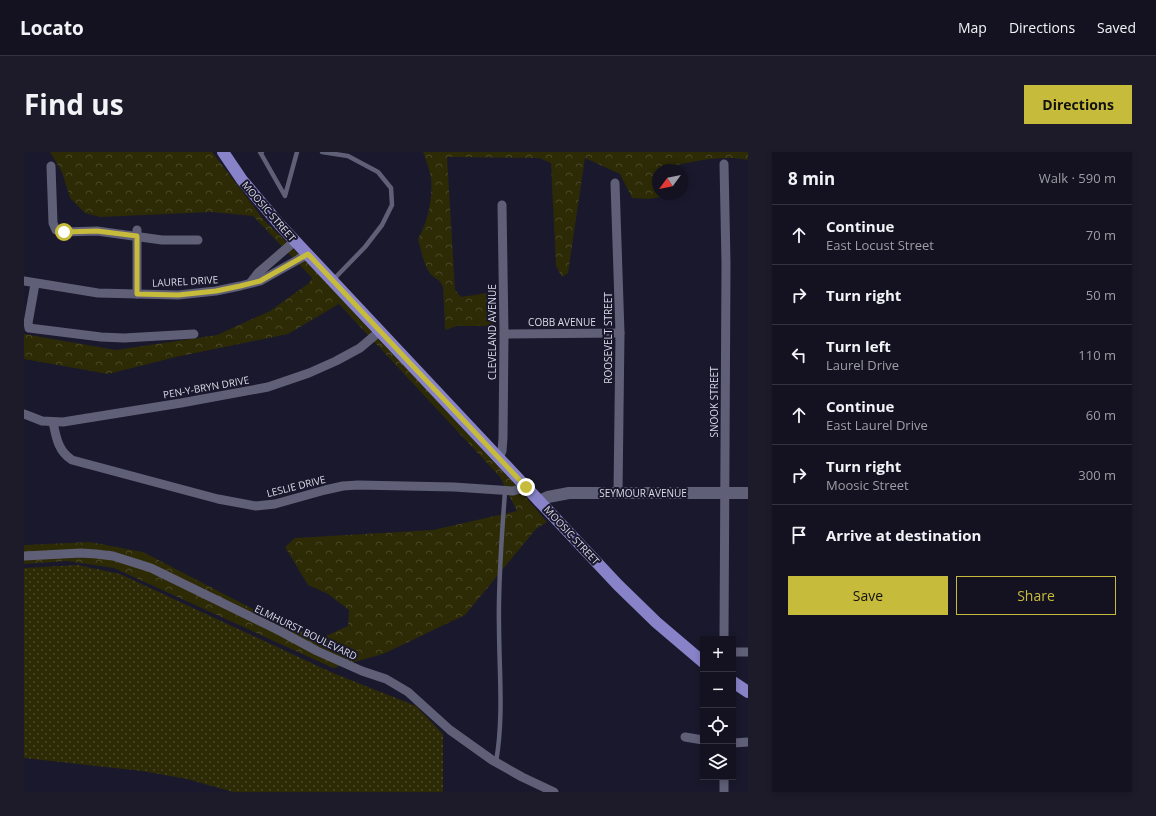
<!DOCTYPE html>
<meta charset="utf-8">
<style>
:root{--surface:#141221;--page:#1d1b2a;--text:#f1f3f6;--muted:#9d9ea5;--line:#33323f;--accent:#c7bb3b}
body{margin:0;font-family:"Open Sans",sans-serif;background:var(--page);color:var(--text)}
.controls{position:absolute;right:12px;bottom:12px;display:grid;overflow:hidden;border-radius:0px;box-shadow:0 2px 6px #0003}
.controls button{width:36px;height:36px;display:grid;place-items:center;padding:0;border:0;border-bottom:1px solid var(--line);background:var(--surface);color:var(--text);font:20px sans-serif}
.compass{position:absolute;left:628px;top:12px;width:36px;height:36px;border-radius:50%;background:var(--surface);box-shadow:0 2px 6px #0003;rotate:237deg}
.stop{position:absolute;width:12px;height:12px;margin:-9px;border:3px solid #c7bb3b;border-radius:50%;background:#fff}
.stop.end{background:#c7bb3b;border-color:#fff;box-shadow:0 1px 4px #0008}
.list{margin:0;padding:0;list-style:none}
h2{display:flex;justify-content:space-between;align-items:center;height:52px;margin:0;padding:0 16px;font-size:17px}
h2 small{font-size:13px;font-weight:400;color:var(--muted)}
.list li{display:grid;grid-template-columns:26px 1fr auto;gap:12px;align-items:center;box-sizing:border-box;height:60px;padding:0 16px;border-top:1px solid var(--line)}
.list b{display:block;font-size:15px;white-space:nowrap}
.list p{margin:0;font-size:13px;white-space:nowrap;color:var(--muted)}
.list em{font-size:13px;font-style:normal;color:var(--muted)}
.actions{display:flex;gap:8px;padding:12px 16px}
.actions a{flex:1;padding:9px 0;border:1px solid var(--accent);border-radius:0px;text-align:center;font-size:14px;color:var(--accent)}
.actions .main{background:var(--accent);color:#111}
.icon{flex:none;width:22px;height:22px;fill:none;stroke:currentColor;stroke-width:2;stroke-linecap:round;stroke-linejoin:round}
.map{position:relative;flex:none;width:724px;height:640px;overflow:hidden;border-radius:0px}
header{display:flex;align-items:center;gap:24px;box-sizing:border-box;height:56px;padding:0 20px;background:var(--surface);border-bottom:1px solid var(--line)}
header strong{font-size:19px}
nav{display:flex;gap:22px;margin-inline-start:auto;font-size:14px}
.intro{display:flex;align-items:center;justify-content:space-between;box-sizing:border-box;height:96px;padding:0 24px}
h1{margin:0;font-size:28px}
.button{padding:10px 18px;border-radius:0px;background:var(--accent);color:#111;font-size:14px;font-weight:700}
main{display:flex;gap:24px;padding:0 24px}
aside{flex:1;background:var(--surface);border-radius:0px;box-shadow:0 2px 6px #0003}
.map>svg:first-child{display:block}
.forest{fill:url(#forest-crowns)}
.park{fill:url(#park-dots)}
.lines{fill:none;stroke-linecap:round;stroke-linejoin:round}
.lane{stroke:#605f78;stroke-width:4.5}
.street{stroke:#605f78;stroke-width:9}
.secondary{stroke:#605f78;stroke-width:12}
.primary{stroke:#8883c8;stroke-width:12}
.route{stroke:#c7bb3b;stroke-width:5}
.labels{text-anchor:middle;stroke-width:4;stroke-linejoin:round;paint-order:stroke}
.street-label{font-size:10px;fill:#dbdbe9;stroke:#1a182c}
</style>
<header>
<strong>Locato</strong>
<nav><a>Map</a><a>Directions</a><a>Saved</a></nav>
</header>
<div class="intro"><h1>Find us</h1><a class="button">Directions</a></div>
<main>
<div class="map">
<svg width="724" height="640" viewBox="0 0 724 640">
<defs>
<pattern id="forest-crowns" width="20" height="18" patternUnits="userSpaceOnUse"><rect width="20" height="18" fill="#2d2a06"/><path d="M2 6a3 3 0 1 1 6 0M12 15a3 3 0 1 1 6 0" fill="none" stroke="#4b482a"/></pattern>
<pattern id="park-dots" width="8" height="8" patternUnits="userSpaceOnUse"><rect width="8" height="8" fill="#2d2a06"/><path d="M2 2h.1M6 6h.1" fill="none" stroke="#4b482a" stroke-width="1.8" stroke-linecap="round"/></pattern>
</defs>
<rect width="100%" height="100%" fill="#1a182c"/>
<g class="forest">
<polygon points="26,0 188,0 240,68 295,122 487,328 523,370 512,377 441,463 359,502 309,516 90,416 43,409 0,412 0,393 66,390 119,400 227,456 295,487 324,474 325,458 304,442 284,433 261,395 271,386 409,378 493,359 476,325 315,152 264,182 152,205 84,222 0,207 0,182 92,198 193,183 246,159 285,131 288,126 229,64 187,60 76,65 61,61 46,46 38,20"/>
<path d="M399 0H724V8C698 3 674 9 648 14L647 18H634V42H638L637 45 624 47 608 46 596 22 561 6 544 121 538 125 532 114 527 11 515 6 423 5 431 138 437 145 470 140C473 149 475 167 469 174H433L421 178 419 136C416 125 410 128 405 120 399 110 397 98 394 87 404 69 409 47 407 26 406 18 402 10 400 2Z"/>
</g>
<polygon class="park" points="54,413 96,422 309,521 392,554 419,582 419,640 209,640 163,627 118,619 0,606 0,416"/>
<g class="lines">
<g class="lane">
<polyline points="238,0 236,0 261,44 273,0"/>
<polyline points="298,0 324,4 354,20 367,36 368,53 358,73 341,95 308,129"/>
<path d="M472 610C480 565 475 518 475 473 474 428 478 383 481 339"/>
</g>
<g class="street">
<polyline points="700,12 702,111 700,487"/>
<polyline points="27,14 29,71 32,78 40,80 73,79 138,88 174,88"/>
<polyline points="591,31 596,181 594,340"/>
<polyline points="0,129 74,141 154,143 192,139 216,134 236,129 284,102"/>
<polyline points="227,130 234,121 271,89"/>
<polyline points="11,132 4,171 5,176 77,185 100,186 170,182"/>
<polyline points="113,142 113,78"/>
<polyline points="480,182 596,181"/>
<polyline points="0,262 18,269 39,270 157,251 244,235 285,221 312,209 336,196 356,179"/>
<path d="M29 270C32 285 34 299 48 308L194 347 232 354 251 352 301 338 319 334 334 333 430 335 489 339 502 335"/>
<polyline points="475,306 478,299 479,286 480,182 478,53"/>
<polyline points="0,404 57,401 72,402 89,404 127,416 256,479 293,499 338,519 362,527 384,540 426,578 468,608 498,625 530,640"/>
<polyline points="709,500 724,500"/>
<polyline points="661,585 679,588"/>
<polyline points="709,591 724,590"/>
<polyline points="700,625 700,640"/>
</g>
<polyline class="secondary" points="515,349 524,345 545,341 724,341"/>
<g class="primary">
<polyline points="199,0 218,28 256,73 594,433 632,470 679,510"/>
<polyline points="709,530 724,540"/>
</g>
</g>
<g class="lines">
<polyline class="route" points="40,80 73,79 113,84 113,142 154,143 192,139 216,134 236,129 284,102 502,335"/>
</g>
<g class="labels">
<g class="street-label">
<text transform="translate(245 59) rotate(49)" y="4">MOOSIC STREET</text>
<text transform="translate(161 129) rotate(-3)" y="4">LAUREL DRIVE</text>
<text x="538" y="174">COBB AVENUE</text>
<text transform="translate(468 180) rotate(-90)" y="4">CLEVELAND AVENUE</text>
<text transform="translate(584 186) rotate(-90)" y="4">ROOSEVELT STREET</text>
<text transform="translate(182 235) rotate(-10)" y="4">PEN-Y-BRYN DRIVE</text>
<text transform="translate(690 250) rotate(-90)" y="4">SNOOK STREET</text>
<text transform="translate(272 334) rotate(-14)" y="4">LESLIE DRIVE</text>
<text x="619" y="345">SEYMOUR AVENUE</text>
<text transform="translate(548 383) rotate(47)" y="4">MOOSIC STREET</text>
<text transform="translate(282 480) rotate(26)" y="4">ELMHURST BOULEVARD</text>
</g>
</g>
</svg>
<div class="controls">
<button>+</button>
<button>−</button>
<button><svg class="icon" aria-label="locate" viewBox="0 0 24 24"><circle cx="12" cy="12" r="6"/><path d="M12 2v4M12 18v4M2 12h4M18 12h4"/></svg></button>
<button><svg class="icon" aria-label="layers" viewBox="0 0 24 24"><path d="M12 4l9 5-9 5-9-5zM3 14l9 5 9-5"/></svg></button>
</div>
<svg class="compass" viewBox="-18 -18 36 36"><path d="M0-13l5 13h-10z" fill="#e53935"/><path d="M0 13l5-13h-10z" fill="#9d9ea5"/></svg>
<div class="stop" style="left:40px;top:80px"></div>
<div class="stop end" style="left:502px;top:335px"></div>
</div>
<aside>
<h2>8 min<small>Walk · 590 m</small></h2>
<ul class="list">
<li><svg class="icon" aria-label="ahead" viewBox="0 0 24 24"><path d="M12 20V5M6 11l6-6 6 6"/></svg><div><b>Continue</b><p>East Locust Street</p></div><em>70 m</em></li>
<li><svg class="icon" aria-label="right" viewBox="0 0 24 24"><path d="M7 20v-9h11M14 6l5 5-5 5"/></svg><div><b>Turn right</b></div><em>50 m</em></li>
<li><svg class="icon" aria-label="left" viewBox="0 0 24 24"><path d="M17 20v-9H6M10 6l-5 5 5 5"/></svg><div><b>Turn left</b><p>Laurel Drive</p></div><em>110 m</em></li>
<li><svg class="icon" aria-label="ahead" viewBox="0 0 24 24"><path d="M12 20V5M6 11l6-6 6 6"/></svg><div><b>Continue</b><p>East Laurel Drive</p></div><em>60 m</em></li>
<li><svg class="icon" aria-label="right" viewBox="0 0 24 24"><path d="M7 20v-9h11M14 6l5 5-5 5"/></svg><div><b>Turn right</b><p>Moosic Street</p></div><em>300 m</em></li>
<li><svg class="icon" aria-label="arrive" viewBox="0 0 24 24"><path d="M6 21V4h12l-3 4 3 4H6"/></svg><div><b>Arrive at destination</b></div></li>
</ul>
<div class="actions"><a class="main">Save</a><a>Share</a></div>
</aside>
</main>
